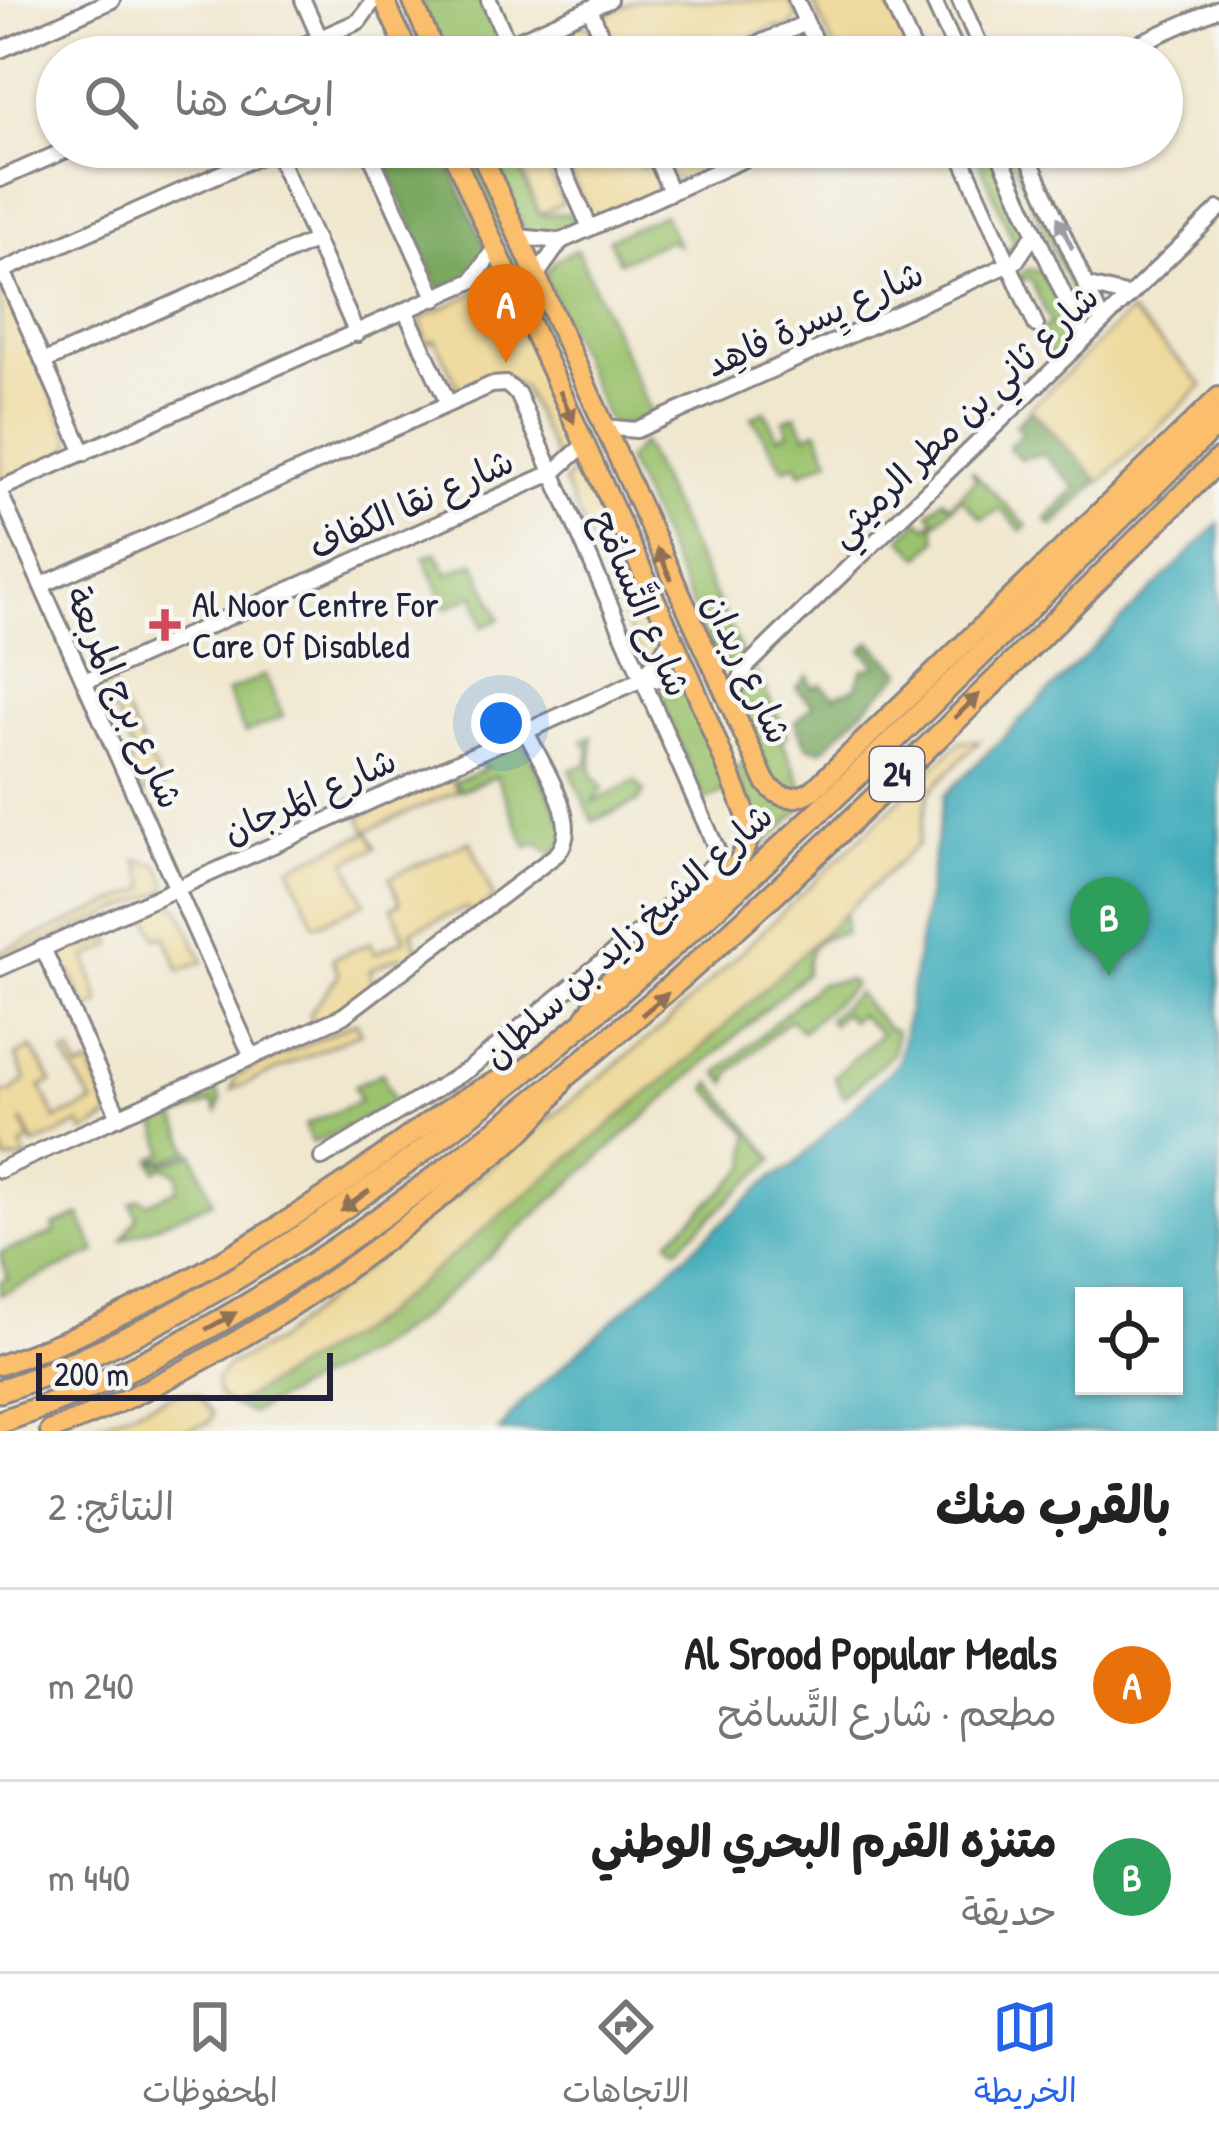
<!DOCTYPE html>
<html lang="ar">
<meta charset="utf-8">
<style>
:root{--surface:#fff;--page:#f2f2f2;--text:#222;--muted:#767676;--line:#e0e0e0;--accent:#2563eb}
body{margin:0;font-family:"Patrick Hand","Playpen Sans Arabic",sans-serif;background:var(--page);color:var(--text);direction:rtl}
.controls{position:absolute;right:36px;bottom:36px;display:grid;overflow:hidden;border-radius:0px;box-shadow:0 3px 9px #0004}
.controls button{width:108px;height:108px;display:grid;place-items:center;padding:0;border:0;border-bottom:3px solid var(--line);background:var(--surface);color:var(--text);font:60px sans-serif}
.scale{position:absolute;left:36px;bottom:30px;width:297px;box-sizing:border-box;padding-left:12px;border:6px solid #22223b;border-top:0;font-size:33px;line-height:42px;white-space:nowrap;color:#22223b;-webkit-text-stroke:9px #f6f6f2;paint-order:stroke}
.you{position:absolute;left:501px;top:723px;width:42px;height:42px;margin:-30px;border:9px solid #fff;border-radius:50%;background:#1a73e8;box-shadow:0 0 0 18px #1a73e833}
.badge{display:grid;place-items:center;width:78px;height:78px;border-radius:50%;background:var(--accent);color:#fff;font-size:39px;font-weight:700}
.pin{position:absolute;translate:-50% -99px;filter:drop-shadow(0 3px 6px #0008)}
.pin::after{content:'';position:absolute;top:63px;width:42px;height:36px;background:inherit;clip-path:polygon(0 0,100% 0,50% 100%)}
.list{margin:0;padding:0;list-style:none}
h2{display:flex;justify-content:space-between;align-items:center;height:156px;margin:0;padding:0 48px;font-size:51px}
h2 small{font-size:39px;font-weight:400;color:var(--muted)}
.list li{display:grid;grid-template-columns:78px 1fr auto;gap:36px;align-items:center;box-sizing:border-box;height:192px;padding:0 48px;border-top:3px solid var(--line)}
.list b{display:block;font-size:45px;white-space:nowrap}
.list p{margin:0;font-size:39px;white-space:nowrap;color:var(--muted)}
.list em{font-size:39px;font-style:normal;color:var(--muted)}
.icon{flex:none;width:66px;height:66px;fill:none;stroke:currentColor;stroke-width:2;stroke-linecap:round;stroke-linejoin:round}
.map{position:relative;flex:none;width:1219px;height:1431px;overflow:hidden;direction:ltr}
.search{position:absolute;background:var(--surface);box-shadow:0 3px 9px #0004;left:36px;right:36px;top:36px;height:132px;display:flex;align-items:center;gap:30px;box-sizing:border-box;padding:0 42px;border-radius:66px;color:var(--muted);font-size:45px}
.sheet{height:540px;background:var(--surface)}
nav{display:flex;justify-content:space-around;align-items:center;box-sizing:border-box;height:168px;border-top:3px solid var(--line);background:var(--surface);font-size:33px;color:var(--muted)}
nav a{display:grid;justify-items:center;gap:6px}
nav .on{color:var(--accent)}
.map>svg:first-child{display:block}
.green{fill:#9bc26d;stroke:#5e7254;stroke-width:3}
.forest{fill:#7ca860;stroke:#4f654e;stroke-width:3}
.sand{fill:#eeda9e;stroke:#887e6c;stroke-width:3}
.water{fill:#3cabba;stroke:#2f667a;stroke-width:3;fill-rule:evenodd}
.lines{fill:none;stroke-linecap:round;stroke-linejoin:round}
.minor-casing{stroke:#898485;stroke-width:20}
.major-casing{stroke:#898485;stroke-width:24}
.highway-casing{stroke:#898485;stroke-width:27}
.minor{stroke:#fff;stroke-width:14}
.major{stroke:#fabe6d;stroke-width:18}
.highway{stroke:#fabe6d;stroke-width:21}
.oneway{fill:#9c9ca7}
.oneway2{fill:#8e7054}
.poi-dot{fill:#d1495b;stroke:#f6f6f2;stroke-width:4.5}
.labels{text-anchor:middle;stroke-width:9;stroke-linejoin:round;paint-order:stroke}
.shield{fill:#f6f6f2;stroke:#626272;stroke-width:3}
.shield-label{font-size:33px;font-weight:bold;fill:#22223b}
.street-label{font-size:36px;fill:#22223b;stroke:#f6f6f2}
.poi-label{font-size:36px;fill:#22223b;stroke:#f6f6f2;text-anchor:start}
</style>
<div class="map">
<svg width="1219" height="1431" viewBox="0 0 1219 1431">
<rect width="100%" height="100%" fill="#f6f6f2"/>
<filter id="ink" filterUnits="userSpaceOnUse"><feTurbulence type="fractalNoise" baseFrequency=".00833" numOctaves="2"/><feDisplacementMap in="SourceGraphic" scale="24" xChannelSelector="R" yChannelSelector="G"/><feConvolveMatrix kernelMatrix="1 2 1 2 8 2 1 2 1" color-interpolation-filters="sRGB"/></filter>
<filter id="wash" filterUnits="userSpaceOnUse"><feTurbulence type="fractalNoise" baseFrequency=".004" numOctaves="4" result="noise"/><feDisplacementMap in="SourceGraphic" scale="48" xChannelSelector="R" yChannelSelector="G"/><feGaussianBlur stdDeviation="2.7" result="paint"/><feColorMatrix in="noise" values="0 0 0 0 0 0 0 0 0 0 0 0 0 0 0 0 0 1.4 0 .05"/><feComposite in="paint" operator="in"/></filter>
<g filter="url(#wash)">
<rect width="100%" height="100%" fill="#f0e7cf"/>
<g class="green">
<polygon points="419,0 481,0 498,38 493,47 469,56 442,52"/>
<polygon points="461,147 472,147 695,645 686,649"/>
<polygon points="486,147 510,147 539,215 570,213 577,228 560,236 526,234"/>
<polygon points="973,147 990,147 1029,233 1014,256 1007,249 1015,245"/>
<polygon points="1006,147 1017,147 1081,288 1077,294 1072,292"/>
<polygon points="664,214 678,245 668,240 619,262 609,239"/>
<polygon points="577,249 653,417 635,426 609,423 544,275 557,259"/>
<path d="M1028 269 1047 273C1064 308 1082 331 1052 363L1037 331 1051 324 1030 278 1021 281 1019 276Z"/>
<polygon points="765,411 778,437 789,432 784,420 796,415 806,435 817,430 830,459 801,473 797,464 784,469 752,417"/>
<path d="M642 443 747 664C734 670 724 664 714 655L626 460Z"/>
<polygon points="971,470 1027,526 1022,531 1000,509 982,519 961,498 934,525 937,540 920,557 901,538 919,520 928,527 935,519 929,513 943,499 950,505 976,479"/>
<polygon points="437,552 447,574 475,562 500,619 483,627 475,595 446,608 424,557"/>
<polygon points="757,674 787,735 782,742 807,795 776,786 735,699"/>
<polygon points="265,675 283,716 245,733 227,692"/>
<polygon points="665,685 688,696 729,789 705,800 658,695"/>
<polygon points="592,737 592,774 603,788 592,803 635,781 644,791 639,801 593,821 570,770 587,764 590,751 583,741"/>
<polygon points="523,741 567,831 555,856 537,843 527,847 496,776 459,791 455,782 485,769 482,759"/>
<polygon points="748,762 789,805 803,807 757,853 756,818 734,767"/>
<path d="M845 912V934C817 935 808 945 806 973L420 1318 369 1352 251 1413 233 1405 373 1321 694 1055Z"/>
<polygon points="850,980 854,985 802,1032 790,1019 730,1073 727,1083 718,1073 818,984"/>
<polygon points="857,993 887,1028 896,1031 893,1054 844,1097 834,1076 881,1034 859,1015 851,1021 844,1013 832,1024 828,1019"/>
<polygon points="382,1073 396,1106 312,1143 305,1125 360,1101 354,1086"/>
<polygon points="712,1083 774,1159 677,1248 669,1240 747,1168 750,1134 707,1089"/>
<polygon points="214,1085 221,1100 217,1112 212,1102 176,1118 190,1150 165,1161 154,1158 165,1153 153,1112"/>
<polygon points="193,1153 213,1201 123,1240 137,1217 131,1204 140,1199 148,1203 178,1189 178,1174 163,1167 157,1171 152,1161 167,1164"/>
<polygon points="80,1215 96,1252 0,1295 0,1282 8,1278 0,1253 55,1233 53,1226"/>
</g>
<g class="forest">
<polygon points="378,147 442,147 488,253 473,276 439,290"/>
<polygon points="1030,410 1099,481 1053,526 1046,519 1076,488 1043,454 1020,459 1008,447 1022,433 1015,425"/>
<polygon points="871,642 902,672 822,750 807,747 795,723 813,705 796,688 808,676 812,687 821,684 834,696 855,688 862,670 877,665 862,650"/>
</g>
<g class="sand">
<polygon points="637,0 789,0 797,16 793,25 780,30 777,26 704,57 620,57 605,24 608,13"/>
<polygon points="812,0 887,0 913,57 838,57"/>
<polygon points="581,24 592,27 604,56 521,57 523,48"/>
<polygon points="511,147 539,147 563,203 540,214"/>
<polygon points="557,147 633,147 642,168 652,164 659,180 656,193 593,222"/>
<polygon points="657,147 757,147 681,181 669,175"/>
<polygon points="0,289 7,293 72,441 68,452 7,478 0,476"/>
<polygon points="481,290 506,295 576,447 558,463 523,388 503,377 454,397 459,389 435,340 427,343 420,319"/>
<polygon points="1130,312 1203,385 1100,482 1030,408"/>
<polygon points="571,474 593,482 663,640 647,669 564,483"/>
<polygon points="110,681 163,787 141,794 128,764 136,759 115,711 106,714 98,689"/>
<polygon points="961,741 979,741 929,792 918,844 694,1055 373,1321 233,1405 219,1396 216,1380 227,1366 275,1342 665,1025"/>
<polygon points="450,775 457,791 366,831 360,816"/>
<polygon points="369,832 376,848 347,861 365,903 315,925 290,867"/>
<polygon points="470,841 494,899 474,914 466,908 411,931 420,955 405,967 400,956 370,970 374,992 355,1008 313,1023 309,1014 339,975 332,959 370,943 375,953 405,939 392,907 400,903 390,877"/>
<polygon points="137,860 159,865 167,882 165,891 0,960 0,952 148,888"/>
<polygon points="168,901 180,909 203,962 180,971 165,935 157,938 146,913"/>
<polygon points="110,937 113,945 86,958 100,1003 87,1011 70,972 62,975 53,955 79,938 84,948"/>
<polygon points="356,1022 361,1032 232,1090 235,1077"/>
<polygon points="32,1048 52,1082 41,1087 56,1119 93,1103 64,1055 71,1052 79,1070 89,1065 110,1112 108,1119 84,1132 80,1124 34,1145 22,1120 30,1141 21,1146 27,1158 7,1161 0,1145 0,1092 10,1093 26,1080 16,1056"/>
<polygon points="180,1392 198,1395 213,1414 210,1422 184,1431 81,1431"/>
</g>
<path class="water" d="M1219 523V1431H499L522 1402 774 1176 792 1167 899 1062 944 796ZM1084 1296H1174V1386H1084Z"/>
</g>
<g filter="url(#ink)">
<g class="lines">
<g class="minor-casing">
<g id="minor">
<polyline points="303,0 328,57"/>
<polyline points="489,0 514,57"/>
<polyline points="796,0 822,57"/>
<polyline points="891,0 917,57"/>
<polyline points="933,0 959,57"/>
<polyline points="960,0 985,57"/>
<polyline points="590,9 610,57"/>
<polyline points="0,50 112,0"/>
<polyline points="277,57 359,21 374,0"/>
<polyline points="480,57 609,0"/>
<polyline points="728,57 806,23"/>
<polyline points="1108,57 1219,8"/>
<polyline points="367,147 436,299"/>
<polyline points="554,147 590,228"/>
<polyline points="651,147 671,192"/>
<polyline points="957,147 1036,325"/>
<polyline points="996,147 1084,339"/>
<polyline points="1024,147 1102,321"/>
<polyline points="275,149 357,334"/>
<polyline points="0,179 73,147"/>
<polyline points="517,237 561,241 771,147"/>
<polyline points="3,271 84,453"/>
<polyline points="0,272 280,147"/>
<polyline points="536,276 561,241"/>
<polyline points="1089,286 1129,296"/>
<polyline points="406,312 448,403"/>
<polyline points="43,362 316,240"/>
<polyline points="602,427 636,430 1016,261 1035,233"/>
<polyline points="0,489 472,281 495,248"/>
<polyline points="0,493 252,1057"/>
<polyline points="42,585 491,385 506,384 518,394 717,850 716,862 644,928 469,1069 322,1158"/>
<polyline points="642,679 692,681"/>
<polyline points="85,681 554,472 584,445"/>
<polyline points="727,703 748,665 1219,209"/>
<polyline points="43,948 119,1117"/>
<polyline points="0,968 642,679 672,639"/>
<path d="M0 1170 343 1016 557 854C585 824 540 763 526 731"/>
</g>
</g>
<g class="major-casing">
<g id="major">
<polyline points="384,0 410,57"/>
<polyline points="412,0 437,57"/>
<polyline points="450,147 692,681 748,819 748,841 739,861 606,984 584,1020"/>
<path d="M478 147 765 781C777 799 795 802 813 790L1219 397"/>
<path d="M0 1365C121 1323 232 1258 339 1187 396 1148 450 1099 515 1073"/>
<path d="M50 1431C196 1376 322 1293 443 1196 486 1161 532 1131 562 1083"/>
</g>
</g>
<g class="highway-casing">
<g id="highway">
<path d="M0 1391C154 1338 287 1251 417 1155 708 939 959 673 1219 421"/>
<path d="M0 1422C177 1362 331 1258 478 1145 746 940 978 695 1219 460"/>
</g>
</g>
<use href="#minor" class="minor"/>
<use href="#major" class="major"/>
<use href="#highway" class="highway"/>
</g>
<defs><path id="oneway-solid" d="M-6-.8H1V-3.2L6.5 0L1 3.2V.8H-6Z" transform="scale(3)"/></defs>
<use class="oneway" href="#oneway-solid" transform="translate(1065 233) rotate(-115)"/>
<g class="oneway2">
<use href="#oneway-solid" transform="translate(567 407) rotate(66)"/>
<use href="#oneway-solid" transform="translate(664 564) rotate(-114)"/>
<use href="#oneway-solid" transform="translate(967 706) rotate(-44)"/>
<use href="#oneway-solid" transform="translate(655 1004) rotate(-40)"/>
<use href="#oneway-solid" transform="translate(355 1201) rotate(144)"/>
<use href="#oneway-solid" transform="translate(221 1321) rotate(-29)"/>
</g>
</g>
<path class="poi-dot" d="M159 607h12v12h12v12h-12v12h-12v-12h-12v-12h12z"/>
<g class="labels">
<rect class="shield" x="870" y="747" width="54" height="54" rx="9"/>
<g class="shield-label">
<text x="897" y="786">24</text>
</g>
<g class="street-label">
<text transform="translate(814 318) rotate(-24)" y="13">شارع يِسرة فاهِد</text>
<text transform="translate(963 415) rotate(-44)" y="13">شارع ثاني بن مطر الرميثي</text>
<text transform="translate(411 503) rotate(-24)" y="13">شارع نقا الكفاف</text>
<text transform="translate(642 603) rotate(67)" y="13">شارع التَّسامُح</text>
<text transform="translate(748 668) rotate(65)" y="13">شارع ربدان</text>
<text transform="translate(125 697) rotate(66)" y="13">شارع برج المربعة</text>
<text transform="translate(309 795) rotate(-24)" y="13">شارع المَرجان</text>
<text transform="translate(627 935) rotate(-42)" y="13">شارع الشيخ زايد بن سلطان</text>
</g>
<g class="poi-label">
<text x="192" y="617">Al Noor Centre For<tspan x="192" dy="41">Care Of Disabled</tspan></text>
</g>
</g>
</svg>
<div class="controls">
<button><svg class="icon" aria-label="locate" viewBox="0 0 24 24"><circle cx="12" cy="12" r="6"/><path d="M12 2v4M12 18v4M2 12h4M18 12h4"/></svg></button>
</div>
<div class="scale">200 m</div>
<div class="you"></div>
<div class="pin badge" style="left:506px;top:363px;background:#e8710a">A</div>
<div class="pin badge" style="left:1109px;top:976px;background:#2e9e5b">B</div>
<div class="search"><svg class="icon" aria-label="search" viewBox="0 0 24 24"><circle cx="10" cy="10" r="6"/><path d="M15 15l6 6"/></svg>ابحث هنا</div>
</div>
<section class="sheet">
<h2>بالقرب منك<small>النتائج: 2</small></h2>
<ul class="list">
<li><span class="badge" style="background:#e8710a">A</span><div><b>Al Srood Popular Meals</b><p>مطعم · شارع التَّسامُح</p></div><em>240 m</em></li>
<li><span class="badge" style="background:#2e9e5b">B</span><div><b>متنزه القرم البحري الوطني</b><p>حديقة</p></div><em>440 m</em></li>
</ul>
</section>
<nav>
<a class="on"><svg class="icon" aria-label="map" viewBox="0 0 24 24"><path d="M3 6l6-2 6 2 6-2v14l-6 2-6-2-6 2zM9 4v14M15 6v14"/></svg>الخريطة</a>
<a><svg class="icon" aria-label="directions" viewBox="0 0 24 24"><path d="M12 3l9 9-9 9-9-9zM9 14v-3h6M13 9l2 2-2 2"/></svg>الاتجاهات</a>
<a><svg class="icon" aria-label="saved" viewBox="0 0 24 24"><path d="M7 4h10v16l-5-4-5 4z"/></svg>المحفوظات</a>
</nav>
